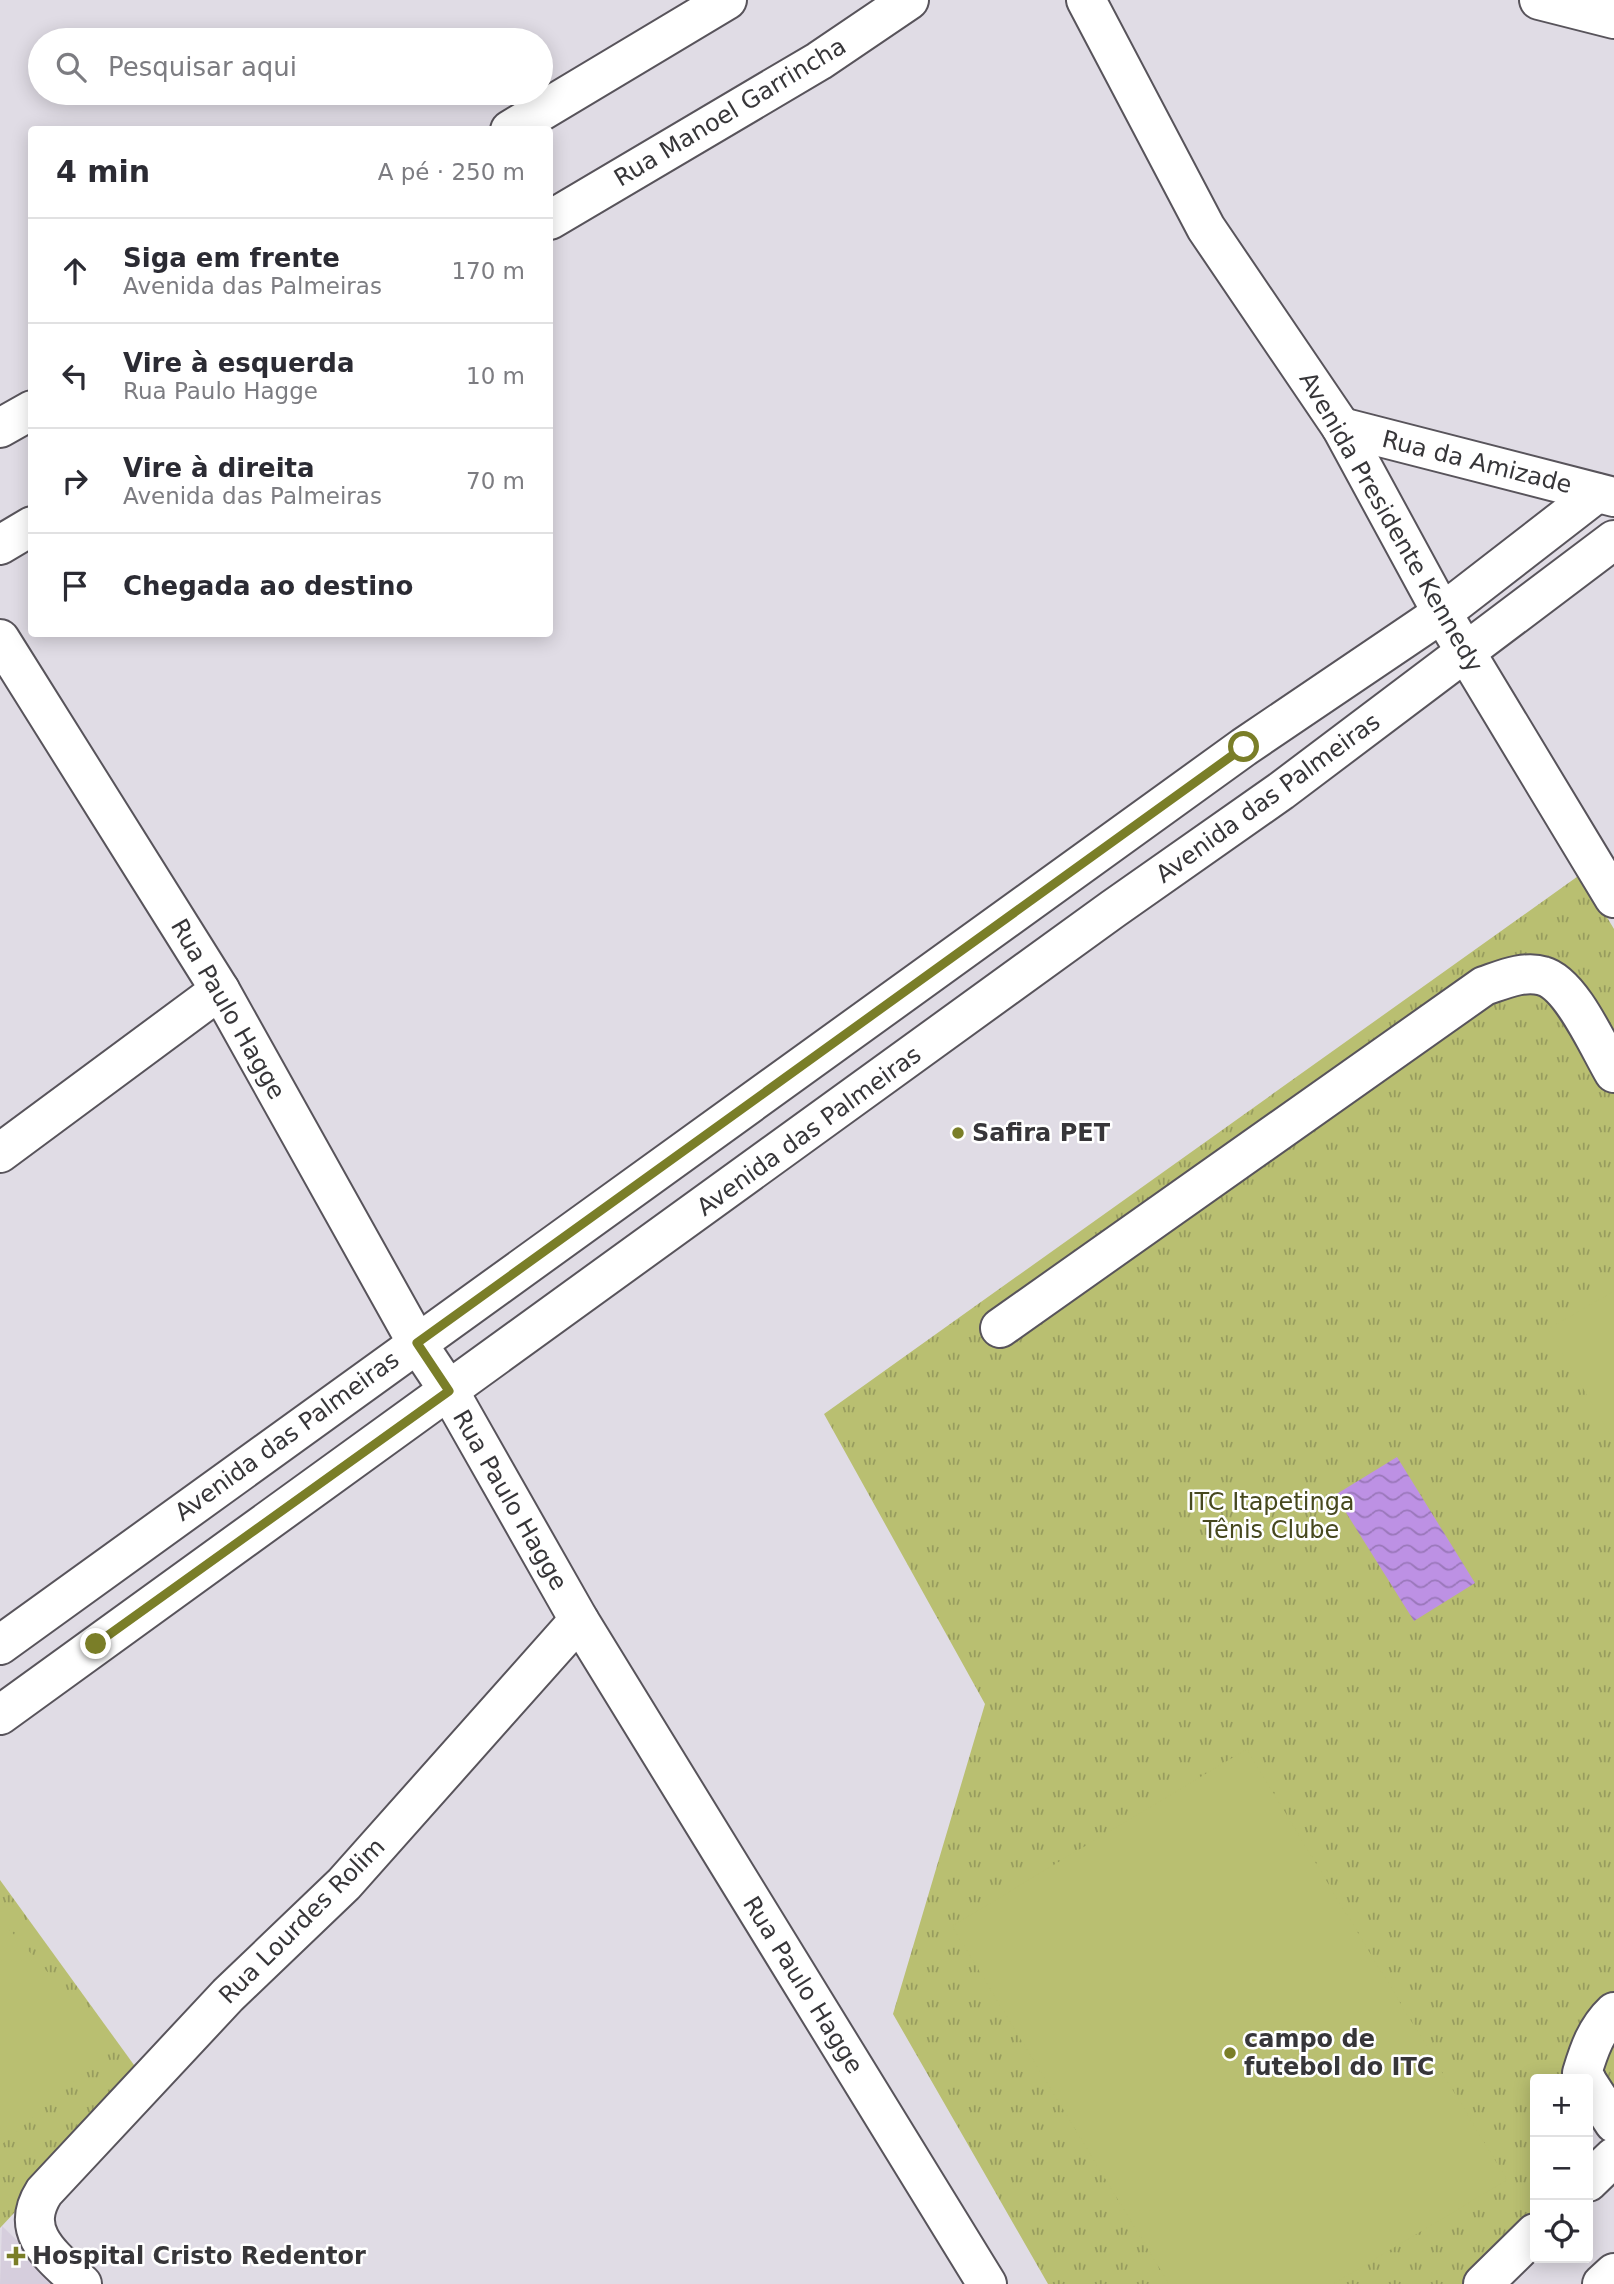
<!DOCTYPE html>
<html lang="pt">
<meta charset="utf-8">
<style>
:root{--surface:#fff;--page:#f2f2f3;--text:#2b2b33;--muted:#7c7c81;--line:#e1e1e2}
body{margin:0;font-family:"DejaVu Sans",sans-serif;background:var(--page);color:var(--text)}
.controls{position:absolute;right:21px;bottom:21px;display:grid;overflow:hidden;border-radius:7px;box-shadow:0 4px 18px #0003}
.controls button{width:63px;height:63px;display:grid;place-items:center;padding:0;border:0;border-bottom:2px solid var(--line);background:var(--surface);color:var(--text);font:35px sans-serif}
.stop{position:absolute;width:21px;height:21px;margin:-16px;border:5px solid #7a7e28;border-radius:50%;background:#fff}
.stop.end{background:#7a7e28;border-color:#fff;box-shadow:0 2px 7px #0008}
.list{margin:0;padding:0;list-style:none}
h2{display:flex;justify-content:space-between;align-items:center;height:91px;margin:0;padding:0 28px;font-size:30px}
h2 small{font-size:23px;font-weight:400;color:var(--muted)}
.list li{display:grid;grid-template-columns:46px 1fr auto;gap:21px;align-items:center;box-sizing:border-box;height:105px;padding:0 28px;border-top:2px solid var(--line)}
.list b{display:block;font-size:26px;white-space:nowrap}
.list p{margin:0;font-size:23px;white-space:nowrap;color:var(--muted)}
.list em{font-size:23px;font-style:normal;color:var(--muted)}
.icon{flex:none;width:38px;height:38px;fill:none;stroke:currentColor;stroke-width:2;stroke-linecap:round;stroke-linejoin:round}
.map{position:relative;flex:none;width:1614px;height:2284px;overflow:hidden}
.search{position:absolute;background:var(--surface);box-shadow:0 4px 18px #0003;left:28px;top:28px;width:525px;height:77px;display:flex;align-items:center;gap:18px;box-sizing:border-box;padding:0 24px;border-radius:38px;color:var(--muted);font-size:26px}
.panel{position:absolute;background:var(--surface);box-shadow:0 4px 18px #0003;left:28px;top:126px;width:525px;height:511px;border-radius:7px}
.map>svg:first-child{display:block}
.built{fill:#d6cedd}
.grass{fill:url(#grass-tufts)}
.pitch{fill:#b9bf71}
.water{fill:url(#water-waves)}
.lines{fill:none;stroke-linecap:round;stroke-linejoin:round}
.minor-casing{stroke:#58545b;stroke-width:42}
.major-casing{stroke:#58545b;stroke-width:42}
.minor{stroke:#fff;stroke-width:38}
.major{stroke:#fff;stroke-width:38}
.route{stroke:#7a7e28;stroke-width:9}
.poi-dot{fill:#7a7e28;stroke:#fff;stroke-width:2.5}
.labels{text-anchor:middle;stroke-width:5;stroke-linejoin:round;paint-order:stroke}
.street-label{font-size:24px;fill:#373639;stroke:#fff}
.poi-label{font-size:24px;font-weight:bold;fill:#373639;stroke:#fff;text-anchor:start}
.park-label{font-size:24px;fill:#46481e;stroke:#fff}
</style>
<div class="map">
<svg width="1614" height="2284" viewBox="0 0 1614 2284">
<defs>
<pattern id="grass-tufts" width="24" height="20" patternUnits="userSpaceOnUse" patternTransform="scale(1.75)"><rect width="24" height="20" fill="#b9bf71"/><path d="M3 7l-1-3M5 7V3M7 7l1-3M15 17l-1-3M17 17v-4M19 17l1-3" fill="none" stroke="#979c5e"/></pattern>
<pattern id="water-waves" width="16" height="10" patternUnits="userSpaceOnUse" patternTransform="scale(1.75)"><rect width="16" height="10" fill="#bd91e4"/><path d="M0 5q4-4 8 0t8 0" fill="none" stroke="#9a77ba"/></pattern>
</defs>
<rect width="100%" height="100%" fill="#e0dce5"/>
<polygon class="built" points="2,2226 62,2284 0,2284"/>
<g class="grass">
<polygon points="1581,874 1614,929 1614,2102 1588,2125 1588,2079 1535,2079 1535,2251 1500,2284 1048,2284 893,2014 985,1704 824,1414"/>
<polygon points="0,1880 142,2076 0,2228"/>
</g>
<g class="pitch">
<polygon points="1614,1291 1614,1441 1548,1329"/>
<polygon points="1247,1749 1507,2180 1333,2284 1169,2284 952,1926"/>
<polygon points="0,1919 114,2046 0,2146"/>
</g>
<polygon class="water" points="1397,1457 1475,1583 1414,1621 1335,1495"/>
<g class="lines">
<g class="minor-casing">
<g id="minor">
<polyline points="1539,0 1614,19"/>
<polyline points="550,220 819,61 909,0"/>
<polyline points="1341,427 1614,497"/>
<polyline points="0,545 32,526"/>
<polyline points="0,639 220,990 417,1343 449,1391 579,1620 987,2284"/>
<polyline points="0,1153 220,990"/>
<path d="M1000 1328 1484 986C1502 980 1524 970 1543 976 1572 984 1599 1048 1614 1073"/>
<polyline points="0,1645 1244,747 1442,613 1597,493"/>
<polyline points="0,1715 1113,909 1281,791 1614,540"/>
<path d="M1586 2079 1582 2073C1589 2050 1596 2029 1614 2012"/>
<polyline points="1588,2083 1614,2123"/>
<path d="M82 2284C53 2257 18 2233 44 2192L228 1995 344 1884 579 1620"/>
</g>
</g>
<g class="major-casing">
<g id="major">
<polyline points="1086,0 1206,228 1341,427 1442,613 1614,898"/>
<polyline points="510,130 727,0"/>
<polyline points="0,428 32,410"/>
<polyline points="1588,2182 1614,2157"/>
<polyline points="1483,2284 1535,2233"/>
<polyline points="1602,2284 1614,2273"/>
</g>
</g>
<use href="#minor" class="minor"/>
<use href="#major" class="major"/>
</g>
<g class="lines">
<polyline class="route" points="96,1644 449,1391 417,1343 1244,747"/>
</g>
<g class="poi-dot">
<circle cx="958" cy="1133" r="7"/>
<circle cx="1230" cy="2053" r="7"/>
<path d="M12.5 2245.5h7v7h7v7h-7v7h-7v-7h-7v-7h7z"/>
</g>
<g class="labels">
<g class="street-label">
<text transform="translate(730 112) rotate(-31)" y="8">Rua Manoel Garrincha</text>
<text transform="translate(1477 462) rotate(14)" y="8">Rua da Amizade</text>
<text transform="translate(1391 522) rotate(60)" y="8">Avenida Presidente Kennedy</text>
<text transform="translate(1268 798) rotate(-36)" y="8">Avenida das Palmeiras</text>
<text transform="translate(228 1009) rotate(60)" y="8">Rua Paulo Hagge</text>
<text transform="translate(809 1131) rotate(-36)" y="8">Avenida das Palmeiras</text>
<text transform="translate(287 1436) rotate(-36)" y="8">Avenida das Palmeiras</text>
<text transform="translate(510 1500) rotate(60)" y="8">Rua Paulo Hagge</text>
<text transform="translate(302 1921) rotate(-45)" y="8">Rua Lourdes Rolim</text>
<text transform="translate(803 1985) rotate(58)" y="8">Rua Paulo Hagge</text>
</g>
<g class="poi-label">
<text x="972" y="1141">Safira PET</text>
<text x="1244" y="2047">campo de<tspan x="1244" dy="28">futebol do ITC</tspan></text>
<text x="32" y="2264">Hospital Cristo Redentor</text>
</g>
<g class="park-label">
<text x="1271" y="1510">ITC Itapetinga<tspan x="1271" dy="28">Tênis Clube</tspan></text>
</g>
</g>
</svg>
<div class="controls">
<button>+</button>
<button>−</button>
<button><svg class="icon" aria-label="locate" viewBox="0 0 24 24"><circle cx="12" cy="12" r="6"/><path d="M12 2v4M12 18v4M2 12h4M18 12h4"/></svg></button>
</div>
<div class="stop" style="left:1244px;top:747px"></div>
<div class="stop end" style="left:96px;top:1644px"></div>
<div class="search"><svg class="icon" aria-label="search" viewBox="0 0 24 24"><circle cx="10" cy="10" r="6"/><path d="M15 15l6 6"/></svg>Pesquisar aqui</div>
<section class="panel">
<h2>4 min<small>A pé · 250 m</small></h2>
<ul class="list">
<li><svg class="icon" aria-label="ahead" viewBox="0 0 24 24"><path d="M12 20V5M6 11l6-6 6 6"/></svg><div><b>Siga em frente</b><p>Avenida das Palmeiras</p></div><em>170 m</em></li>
<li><svg class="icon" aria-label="left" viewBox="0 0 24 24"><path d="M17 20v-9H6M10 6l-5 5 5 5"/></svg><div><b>Vire à esquerda</b><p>Rua Paulo Hagge</p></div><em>10 m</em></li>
<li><svg class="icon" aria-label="right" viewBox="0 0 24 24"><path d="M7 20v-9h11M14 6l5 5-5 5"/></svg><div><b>Vire à direita</b><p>Avenida das Palmeiras</p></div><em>70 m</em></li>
<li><svg class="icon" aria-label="arrive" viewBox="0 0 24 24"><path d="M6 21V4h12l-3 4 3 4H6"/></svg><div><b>Chegada ao destino</b></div></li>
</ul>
</section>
</div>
